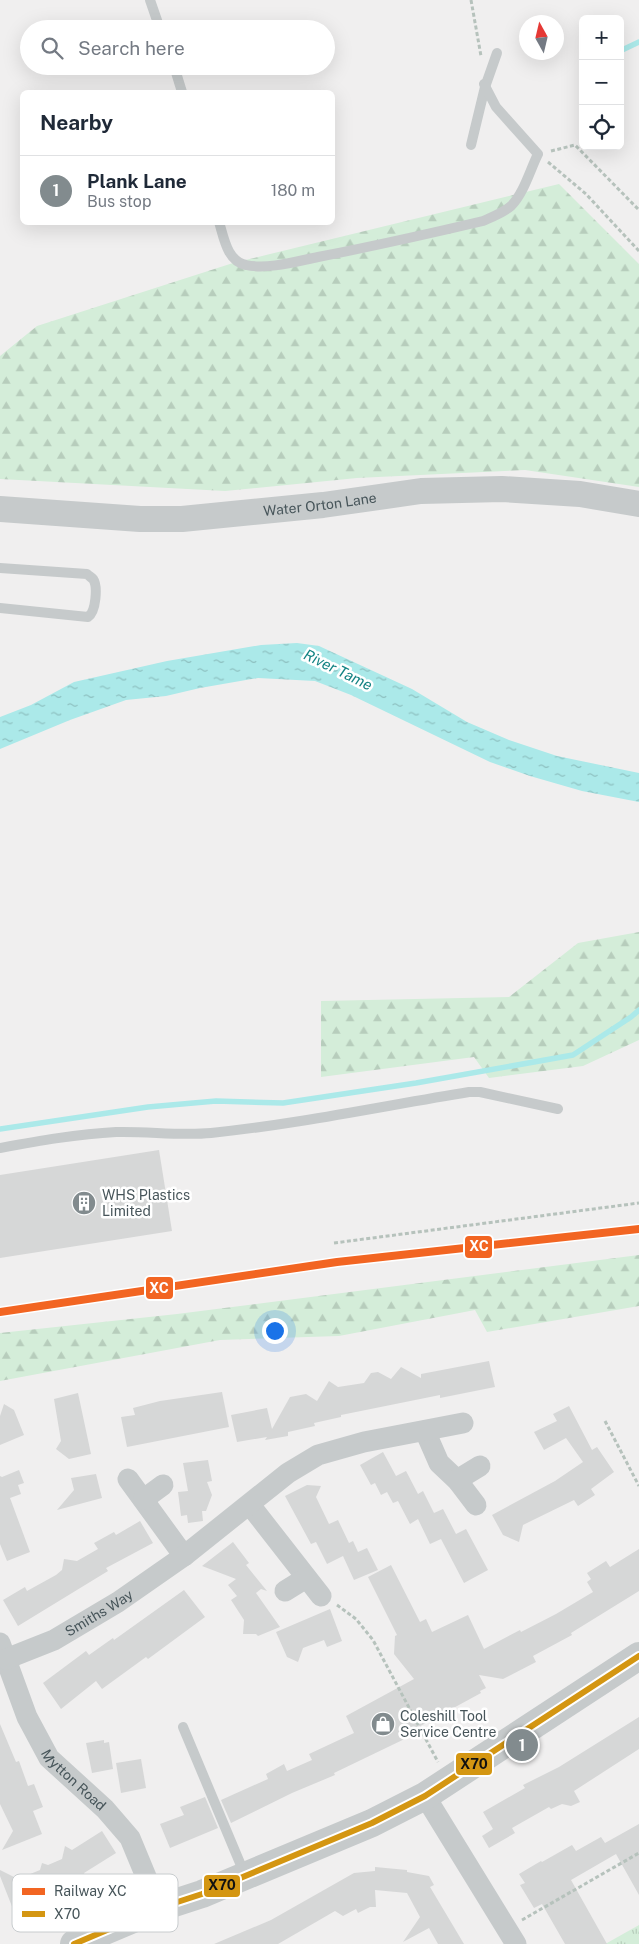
<!DOCTYPE html>
<meta charset="utf-8">
<style>
:root{--surface:#fff;--page:#f6f6f7;--text:#1f2937;--muted:#747a83;--line:#e0e1e3;--accent:#828b8e}
body{margin:0;font-family:"Public Sans",sans-serif;background:var(--page);color:var(--text)}
.controls{position:absolute;right:15px;top:15px;display:grid;overflow:hidden;border-radius:8px;box-shadow:0 5px 20px #0002}
.controls button{width:45px;height:45px;display:grid;place-items:center;padding:0;border:0;border-bottom:1px solid var(--line);background:var(--surface);color:var(--text);font:25px sans-serif}
.compass{position:absolute;left:519px;top:15px;width:45px;height:45px;border-radius:50%;background:var(--surface);box-shadow:0 5px 20px #0002;rotate:352deg}
.you{position:absolute;left:274px;top:1330px;width:18px;height:18px;margin:-12px;border:4px solid #fff;border-radius:50%;background:#1a73e8;box-shadow:0 0 0 8px #1a73e833}
.badge{display:grid;place-items:center;width:32px;height:32px;border-radius:50%;background:var(--accent);color:#fff;font-size:16px;font-weight:700}
.pin{position:absolute;translate:-50% -50%;border:2px solid #fff;box-shadow:0 1px 5px #0006}
.list{margin:0;padding:0;list-style:none}
h2{display:flex;justify-content:space-between;align-items:center;height:65px;margin:0;padding:0 20px;font-size:21px}
h2 small{font-size:16px;font-weight:400;color:var(--muted)}
.list li{display:grid;grid-template-columns:32px 1fr auto;gap:15px;align-items:center;box-sizing:border-box;height:70px;padding:0 20px;border-top:1px solid var(--line)}
.list b{display:block;font-size:19px;white-space:nowrap}
.list p{margin:0;font-size:16px;white-space:nowrap;color:var(--muted)}
.list em{font-size:16px;font-style:normal;color:var(--muted)}
.icon{flex:none;width:28px;height:28px;fill:none;stroke:currentColor;stroke-width:2;stroke-linecap:round;stroke-linejoin:round}
.map{position:relative;flex:none;width:639px;height:1944px;overflow:hidden}
.search{position:absolute;background:var(--surface);box-shadow:0 5px 20px #0002;left:20px;top:20px;width:315px;height:55px;display:flex;align-items:center;gap:12px;box-sizing:border-box;padding:0 18px;border-radius:28px;color:var(--muted);font-size:19px}
.panel{position:absolute;background:var(--surface);box-shadow:0 5px 20px #0002;left:20px;top:90px;width:315px;height:135px;border-radius:8px}
.map>svg:first-child{display:block}
.grass{fill:url(#grass-tufts)}
.forest{fill:url(#forest-firs)}
.water{fill:url(#water-ripples)}
.lines{fill:none;stroke-linecap:round;stroke-linejoin:round}
.stream{stroke:#abe9e9;stroke-width:5.5}
.building{fill:#d6d7d7}
.path{stroke:#b6c2bc;stroke-width:3;stroke-dasharray:4 2.5;stroke-linecap:butt}
.service{stroke:#c6cacb;stroke-width:10}
.minor{stroke:#c6cacb;stroke-width:21}
.tertiary{stroke:#c6cacb;stroke-width:26}
.secondary{stroke:#c6cacb;stroke-width:28}
.bus-1-casing{stroke:#fff;stroke-width:10}
.bus-1{stroke:#d49612;stroke-width:6}
.rail-1-casing{stroke:#fff;stroke-width:11}
.rail-1{stroke:#f26522;stroke-width:8}
.labels{text-anchor:middle;stroke-width:5;stroke-linejoin:round;paint-order:stroke}
.street-label{font-size:14px;fill:#47555a;stroke:#fff}
.poi-label{font-size:14px;fill:#47555a;stroke:#fff;text-anchor:start}
.water-label{font-size:15px;font-style:italic;fill:#138383;stroke:#fff}
.key{fill:#fff;stroke:#c8ccce;stroke-width:1}
.key-label{font-size:14px;fill:#47555a}
.line-badge{stroke:#fff;stroke-width:2}
.badge-label{font-size:14px;text-anchor:middle;font-weight:bold;fill:#fff}
.pale-badge-label{font-size:14px;text-anchor:middle;font-weight:bold;fill:#111}
</style>
<div class="map">
<svg width="639" height="1944" viewBox="0 0 639 1944">
<defs>
<pattern id="grass-tufts" width="24" height="20" patternUnits="userSpaceOnUse" patternTransform="scale(1.25)"><rect width="24" height="20" fill="#d4edd9"/><path d="M3 7l-1-3M5 7V3M7 7l1-3M15 17l-1-3M17 17v-4M19 17l1-3" fill="none" stroke="#b7cdbc"/></pattern>
<pattern id="forest-firs" width="22" height="20" patternUnits="userSpaceOnUse" patternTransform="scale(1.25)"><rect width="22" height="20" fill="#d4edd9"/><path d="M5 1l3.5 6h-7zM16 11l3.5 6h-7z" fill="#b7cdbc"/></pattern>
<pattern id="water-ripples" width="26" height="14" patternUnits="userSpaceOnUse" patternTransform="scale(1.25)"><rect width="26" height="14" fill="#abe9e9"/><path d="M2 4q2-2 4 0t4 0M15 11q2-2 4 0t4 0" fill="none" stroke="#8dc0c0"/></pattern>
</defs>
<rect width="100%" height="100%" fill="#f0efef"/>
<polygon class="grass" points="639,1925 639,1944 604,1944 607,1943"/>
<g class="forest">
<polygon points="559,184 639,264 639,487 525,470 357,478 225,491 0,479 0,356 37,326 233,263"/>
<polygon points="639,932 639,1040 583,1066 489,1078 474,1057 321,1077 321,1001 509,997 578,943"/>
<polygon points="639,1255 639,1306 487,1332 475,1310 339,1336 220,1340 0,1381 0,1333 177,1314"/>
</g>
<polygon class="water" points="297,643 319,646 412,689 467,722 509,740 557,756 639,773 639,802 582,791 530,776 490,762 351,695 315,681 258,678 200,688 166,696 126,700 70,720 0,749 0,717 31,705 74,682 167,661 261,645"/>
<g class="lines">
<g class="stream">
<polyline points="620,51 639,42"/>
<polyline points="0,1129 148,1107 216,1101 283,1103 416,1083 573,1055 631,1017 639,1010"/>
</g>
</g>
<g class="building">
<polygon points="159,1150 172,1231 0,1258 0,1175"/>
<polygon points="489,1361 495,1387 440,1398 440,1395 341,1415 341,1417 314,1423 315,1426 288,1432 288,1436 265,1440 267,1437 237,1442 231,1415 267,1408 272,1429 290,1397 306,1394 317,1401 329,1381 338,1387 364,1383 371,1373 378,1372 391,1379 401,1367 421,1378 421,1374"/>
<polygon points="222,1392 229,1427 127,1447 121,1417 135,1415 133,1408 160,1401"/>
<polygon points="78,1393 91,1454 69,1459 56,1449 61,1441 54,1399"/>
<polygon points="4,1404 14,1410 24,1435 0,1445 0,1416"/>
<polygon points="569,1406 592,1450 597,1447 614,1472 591,1489 595,1495 578,1506 574,1500 529,1522 523,1525 519,1542 503,1535 492,1515 555,1481 583,1462 566,1438 544,1450 534,1432 557,1421 553,1414"/>
<polygon points="383,1452 396,1476 406,1471 418,1494 423,1491 434,1513 443,1509 456,1534 466,1529 488,1570 464,1583 441,1539 430,1544 418,1519 410,1524 398,1501 393,1503 387,1492 381,1495 375,1483 371,1485 360,1465"/>
<polygon points="208,1460 212,1481 207,1482 212,1495 206,1511 202,1511 203,1521 188,1523 187,1515 181,1516 178,1492 188,1491 183,1463"/>
<polygon points="19,1470 24,1483 18,1485 21,1494 10,1498 30,1552 7,1561 0,1544 0,1476 2,1477"/>
<polygon points="96,1474 102,1498 57,1510 74,1490 71,1478"/>
<polygon points="307,1485 321,1486 316,1497 329,1524 338,1520 349,1543 353,1541 358,1552 367,1548 378,1570 354,1580 343,1556 327,1564 316,1542 311,1544 285,1496"/>
<polygon points="140,1521 153,1543 106,1568 108,1571 18,1626 3,1600 25,1587 27,1591 56,1575 62,1570 64,1559 77,1561 98,1549 94,1543 114,1532 116,1535"/>
<polygon points="233,1542 249,1563 246,1565 267,1591 261,1589 256,1593 280,1627 258,1636 256,1634 243,1634 244,1620 231,1600 237,1596 228,1585 236,1579 202,1566"/>
<polygon points="639,1549 639,1591 571,1633 572,1635 533,1656 536,1662 503,1679 479,1675 486,1688 480,1691 481,1693 413,1730 415,1734 334,1773 335,1775 292,1793 231,1823 221,1800 268,1779 266,1774 284,1764 287,1771 312,1760 309,1754 354,1733 346,1716 414,1679 394,1654 395,1636 397,1635 368,1577 391,1565 420,1622 426,1619 432,1632 468,1615 484,1649 520,1630 521,1632 556,1614 593,1592 587,1582 591,1579 587,1573 606,1561 610,1567"/>
<polygon points="184,1590 205,1617 148,1659 146,1657 102,1689 96,1681 61,1709 43,1683 86,1651 89,1655 113,1638 114,1640"/>
<polygon points="330,1609 342,1641 327,1647 324,1640 303,1648 298,1662 287,1657 276,1632"/>
<polygon points="639,1717 639,1749 574,1791 580,1802 571,1806 562,1804 551,1809 549,1807 512,1828 515,1833 489,1848 482,1836 493,1829 483,1812 525,1788 523,1785 559,1767"/>
<polygon points="0,1724 16,1762 19,1761 28,1786 34,1784 43,1807 33,1811 42,1834 2,1850 13,1831 0,1804"/>
<polygon points="104,1740 104,1743 109,1742 113,1769 92,1773 86,1743"/>
<polygon points="141,1759 146,1788 121,1793 116,1763"/>
<polygon points="205,1797 218,1828 170,1848 160,1824 184,1815 180,1807"/>
<polygon points="639,1824 639,1895 616,1854 571,1880 607,1944 565,1944 542,1904 534,1908 520,1885 525,1883 519,1874 541,1861 542,1862 572,1845 576,1851 601,1837 605,1843"/>
<polygon points="102,1831 116,1853 84,1873 87,1881 40,1901 39,1899 13,1909 0,1876 0,1870 18,1879 40,1870 42,1863 48,1865 62,1859 65,1846 72,1850"/>
<polygon points="375,1867 407,1870 407,1872 429,1876 434,1885 430,1887 464,1944 438,1944 429,1928 403,1942 420,1917 407,1893 375,1890 376,1907 370,1907 358,1913 356,1909 343,1916 335,1911 278,1944 214,1944 271,1920 354,1873 375,1871"/>
</g>
<g class="lines">
<g class="path">
<polyline points="471,0 481,56"/>
<polyline points="551,151 575,145 639,210"/>
<polyline points="548,162 586,194 639,251"/>
<polyline points="334,1243 639,1203"/>
<polyline points="605,1421 639,1486"/>
<polyline points="337,1605 356,1619 373,1640 438,1762"/>
<polyline points="522,1920 639,1853"/>
</g>
<g class="service">
<polyline points="150,0 160,29"/>
<polyline points="174,66 182,92"/>
<polyline points="471,145 485,87 497,53"/>
<path d="M219 222C224 238 227 261 246 265 267 270 298 261 318 257 374 246 428 234 483 221 492 217 503 213 511 206 524 193 530 170 538 154L496 107 484 84"/>
<path d="M0 568 87 574C88 575 92 578 93 579 98 586 96 612 88 617L0 608"/>
<path d="M0 1148C38 1141 77 1134 116 1132 148 1131 179 1136 211 1133 298 1124 383 1106 469 1092H480L558 1109"/>
<polyline points="183,1727 245,1875"/>
</g>
<g class="minor">
<polyline points="425,1431 439,1463 457,1480 476,1505"/>
<polyline points="128,1479 184,1556"/>
<polyline points="457,1480 480,1466"/>
<polyline points="144,1499 163,1485"/>
<polyline points="250,1505 321,1596"/>
<polyline points="285,1591 306,1578"/>
<path id="s1" d="M0 1643 27 1717 49 1758 105 1809 130 1838 159 1908"/>
<path id="s2" d="M6 1659 54 1640 118 1602 184 1556 288 1473 318 1455 364 1442 463 1423"/>
<polyline points="425,1796 516,1944"/>
</g>
<path class="tertiary" id="s3" d="M0 509 140 519H182L323 505 421 491 502 489 580 494 639 504"/>
<polyline class="secondary" points="74,1944 159,1908 202,1894 372,1823 425,1796 639,1656"/>
<g class="bus-1-casing">
<polyline id="bus-1" points="74,1944 159,1908 202,1894 372,1823 425,1796 639,1656"/>
</g>
<use href="#bus-1" class="bus-1"/>
<g class="rail-1-casing">
<polyline id="rail-1" points="0,1312 337,1262 639,1229"/>
</g>
<use href="#rail-1" class="rail-1"/>
</g>
<defs>
<g id="building-disc" transform="scale(1.25)"><circle r="9.5" fill="#828b8e" stroke="#fff"/><path d="M-4-6H4V6H1V3H-1V6H-4ZM-2.5-4.3h1.7v1.8h-1.7ZM.8-4.3h1.7v1.8H.8ZM-2.5-1h1.7V.8h-1.7ZM.8-1h1.7V.8H.8Z" fill="#fff"/></g>
<g id="shop-disc" transform="scale(1.25)"><circle r="9.5" fill="#828b8e" stroke="#fff"/><path d="M-5-2.5h2.3a2.7 3.5 0 0 1 5.4 0H5L5.5 6h-11ZM-1.5-2.5h3a1.5 2.3 0 0 0-3 0Z" fill="#fff"/></g>
</defs>
<g fill-rule="evenodd">
<use href="#building-disc" x="84" y="1203"/>
<use href="#shop-disc" x="383" y="1724"/>
</g>
<g class="labels">
<g class="street-label">
<text dy="5" stroke="none"><textPath href="#s3" startOffset="321">Water Orton Lane</textPath></text>
<text dy="5" stroke="none"><textPath href="#s2" startOffset="104">Smiths Way</textPath></text>
<text dy="5" stroke="none"><textPath href="#s1" startOffset="158">Mytton Road</textPath></text>
</g>
<g class="poi-label">
<text x="102" y="1200">WHS Plastics<tspan x="102" dy="16">Limited</tspan></text>
<text x="400" y="1721">Coleshill Tool<tspan x="400" dy="16">Service Centre</tspan></text>
</g>
<g class="water-label">
<text transform="translate(338 670) rotate(26)" y="5">River Tame</text>
</g>
</g>
<rect x="12" y="1874" width="166" height="58" rx="8" class="key"/>
<rect x="22" y="1888" width="23" height="7" fill="#f26522"/>
<rect x="22" y="1911" width="23" height="6" fill="#d49612"/>
<g class="key-label">
<text x="54" y="1896">Railway XC</text>
<text x="54" y="1919">X70</text>
</g>
<g class="line-badge">
<rect x="464" y="1235" width="29" height="24" rx="5" fill="#f26522"/>
<rect x="145" y="1276" width="29" height="24" rx="5" fill="#f26522"/>
<rect x="455" y="1752" width="38" height="24" rx="5" fill="#d49612"/>
<rect x="203" y="1874" width="38" height="24" rx="5" fill="#d49612"/>
</g>
<g class="badge-label">
<text x="479" y="1251">XC</text>
<text x="159" y="1293">XC</text>
</g>
<g class="pale-badge-label">
<text x="474" y="1769">X70</text>
<text x="222" y="1890">X70</text>
</g>
</svg>
<div class="controls">
<button>+</button>
<button>−</button>
<button><svg class="icon" aria-label="locate" viewBox="0 0 24 24"><circle cx="12" cy="12" r="6"/><path d="M12 2v4M12 18v4M2 12h4M18 12h4"/></svg></button>
</div>
<svg class="compass" viewBox="-18 -18 36 36"><path d="M0-13l5 13h-10z" fill="#e53935"/><path d="M0 13l5-13h-10z" fill="#747a83"/></svg>
<div class="you"></div>
<div class="pin badge" style="left:522px;top:1745px">1</div>
<div class="search"><svg class="icon" aria-label="search" viewBox="0 0 24 24"><circle cx="10" cy="10" r="6"/><path d="M15 15l6 6"/></svg>Search here</div>
<section class="panel">
<h2>Nearby<small></small></h2>
<ul class="list">
<li><span class="badge">1</span><div><b>Plank Lane</b><p>Bus stop</p></div><em>180 m</em></li>
</ul>
</section>
</div>
